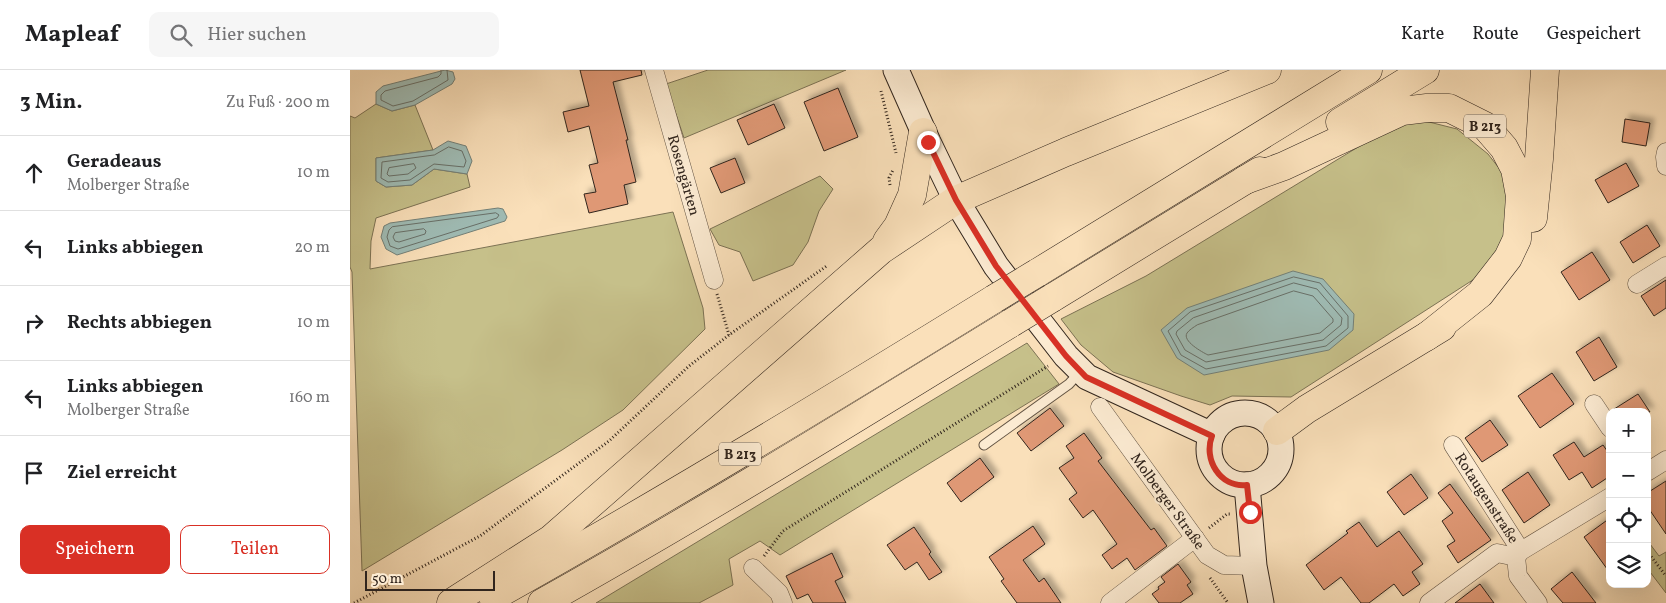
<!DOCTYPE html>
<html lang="de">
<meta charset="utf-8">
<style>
:root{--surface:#fff;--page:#f6f6f6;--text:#202124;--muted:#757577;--line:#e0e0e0;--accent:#d93025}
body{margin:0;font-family:Vollkorn,serif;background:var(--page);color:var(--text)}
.controls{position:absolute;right:15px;bottom:15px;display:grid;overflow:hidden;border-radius:10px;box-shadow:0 5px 20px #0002}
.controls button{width:45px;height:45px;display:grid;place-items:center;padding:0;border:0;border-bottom:1px solid var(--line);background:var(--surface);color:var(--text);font:25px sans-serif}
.scale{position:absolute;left:15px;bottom:12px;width:130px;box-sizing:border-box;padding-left:5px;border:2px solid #31251d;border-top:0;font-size:14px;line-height:18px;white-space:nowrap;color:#31251d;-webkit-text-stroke:4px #fcebd2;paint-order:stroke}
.stop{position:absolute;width:15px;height:15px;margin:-11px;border:4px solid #d93025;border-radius:50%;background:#fff}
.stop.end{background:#d93025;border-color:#fff;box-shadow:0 1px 5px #0008}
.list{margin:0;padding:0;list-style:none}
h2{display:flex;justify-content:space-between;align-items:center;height:65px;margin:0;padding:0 20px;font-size:21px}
h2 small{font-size:16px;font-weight:400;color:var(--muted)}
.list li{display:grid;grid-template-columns:32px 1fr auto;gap:15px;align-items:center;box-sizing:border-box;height:75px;padding:0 20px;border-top:1px solid var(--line)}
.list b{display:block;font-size:19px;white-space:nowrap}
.list p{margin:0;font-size:16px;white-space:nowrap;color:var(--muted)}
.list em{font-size:16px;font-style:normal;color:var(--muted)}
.actions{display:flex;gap:10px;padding:15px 20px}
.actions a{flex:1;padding:11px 0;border:1px solid var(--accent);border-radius:10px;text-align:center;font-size:18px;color:var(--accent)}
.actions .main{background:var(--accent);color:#fff}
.icon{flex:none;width:28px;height:28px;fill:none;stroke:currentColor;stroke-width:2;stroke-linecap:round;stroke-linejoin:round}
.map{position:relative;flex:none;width:1316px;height:533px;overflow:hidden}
header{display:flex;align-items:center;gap:30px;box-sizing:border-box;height:70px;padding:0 25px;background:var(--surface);border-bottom:1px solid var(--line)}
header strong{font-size:24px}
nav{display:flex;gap:28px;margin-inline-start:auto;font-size:18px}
.search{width:350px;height:45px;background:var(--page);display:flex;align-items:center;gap:12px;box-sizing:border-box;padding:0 18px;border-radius:10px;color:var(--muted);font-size:19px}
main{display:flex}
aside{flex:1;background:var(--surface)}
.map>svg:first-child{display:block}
.green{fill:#c6c08a;stroke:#7c7254}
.water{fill:#9fbcb5;stroke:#738078}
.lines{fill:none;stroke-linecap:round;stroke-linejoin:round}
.shore{stroke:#687069;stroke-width:1}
.building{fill:#df9874;stroke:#31251d;filter:url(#shadow)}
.lane-casing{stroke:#635444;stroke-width:11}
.street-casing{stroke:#635444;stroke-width:19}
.secondary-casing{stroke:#31251d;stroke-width:27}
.highway-casing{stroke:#31251d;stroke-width:29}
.path{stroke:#31251d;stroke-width:3;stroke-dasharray:1 2.5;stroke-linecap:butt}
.lane{stroke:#fcebd2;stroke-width:9}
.street{stroke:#fcebd2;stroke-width:18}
.secondary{stroke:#fcebd2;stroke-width:25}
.highway{stroke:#fae0ba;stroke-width:28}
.highway-bridge-casing{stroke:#31251d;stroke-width:29;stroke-linecap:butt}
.highway-bridge{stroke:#fae0ba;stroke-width:28}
.route{stroke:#d93025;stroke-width:6}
.labels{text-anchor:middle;stroke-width:4;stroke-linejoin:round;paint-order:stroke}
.shield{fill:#fcebd2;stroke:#6e6053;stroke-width:1}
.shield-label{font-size:14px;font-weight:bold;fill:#31251d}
.street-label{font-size:15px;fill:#31251d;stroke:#fcebd2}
</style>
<header>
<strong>Mapleaf</strong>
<div class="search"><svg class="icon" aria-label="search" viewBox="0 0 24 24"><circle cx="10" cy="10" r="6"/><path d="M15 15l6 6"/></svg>Hier suchen</div>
<nav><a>Karte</a><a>Route</a><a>Gespeichert</a></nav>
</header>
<main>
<aside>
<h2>3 Min.<small>Zu Fuß · 200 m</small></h2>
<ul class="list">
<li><svg class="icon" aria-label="ahead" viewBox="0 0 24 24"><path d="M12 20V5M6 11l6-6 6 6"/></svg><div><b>Geradeaus</b><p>Molberger Straße</p></div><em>10 m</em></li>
<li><svg class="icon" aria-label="left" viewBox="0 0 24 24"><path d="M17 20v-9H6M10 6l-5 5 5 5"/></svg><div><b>Links abbiegen</b></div><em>20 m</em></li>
<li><svg class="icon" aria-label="right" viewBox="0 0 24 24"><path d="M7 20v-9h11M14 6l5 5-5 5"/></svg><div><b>Rechts abbiegen</b></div><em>10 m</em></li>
<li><svg class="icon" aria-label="left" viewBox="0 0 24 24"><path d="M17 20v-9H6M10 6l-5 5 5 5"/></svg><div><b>Links abbiegen</b><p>Molberger Straße</p></div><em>160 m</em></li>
<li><svg class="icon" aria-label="arrive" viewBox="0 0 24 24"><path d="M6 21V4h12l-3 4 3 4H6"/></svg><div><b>Ziel erreicht</b></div></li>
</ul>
<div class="actions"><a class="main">Speichern</a><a>Teilen</a></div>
</aside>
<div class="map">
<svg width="1316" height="533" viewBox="0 0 1316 533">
<defs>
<filter id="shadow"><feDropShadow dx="4.5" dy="-4.5" stdDeviation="2.5" flood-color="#0004"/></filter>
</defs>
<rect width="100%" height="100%" fill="#fae0ba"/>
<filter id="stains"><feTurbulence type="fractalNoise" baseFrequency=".004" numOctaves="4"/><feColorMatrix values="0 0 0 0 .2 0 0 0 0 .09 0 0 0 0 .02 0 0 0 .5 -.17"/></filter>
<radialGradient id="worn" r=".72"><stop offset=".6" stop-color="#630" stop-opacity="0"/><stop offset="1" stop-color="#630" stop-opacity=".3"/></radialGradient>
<g class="green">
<polygon points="358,0 496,0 334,68 316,14"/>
<polygon points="26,34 42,41 65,35 83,80 26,88 26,111 36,117 62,115 84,99 117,104 120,117 26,148 21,171 20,199 323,142 353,238 355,259 273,340 212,380 12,501 2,202 0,197 0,46 5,48"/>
<polygon points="1067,49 1107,59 1138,84 1159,111 1154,176 1129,206 941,327 882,326 860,335 831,326 763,302 731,275 711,249 796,206 1041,57"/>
<polygon points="470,106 483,119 469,141 458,172 443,195 403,211 390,182 369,175 360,159"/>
<polygon points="677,273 709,314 430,485 410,471 379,489 383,515 349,533 246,533"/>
<polygon points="1297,470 1309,486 1316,482 1316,523 1297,498"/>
</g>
<g class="water">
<polygon points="95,0 103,2 105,9 102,14 65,35 42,41 26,34 26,22 33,16"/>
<polygon points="98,71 116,76 122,91 117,104 84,99 62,115 36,117 26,111 26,88 83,80"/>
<polygon points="148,138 153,139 157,147 155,151 47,185 36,179 31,167 34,156 40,153"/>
<polygon points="943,201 973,209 1004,244 1003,260 979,280 854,305 827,288 811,260 837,238"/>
</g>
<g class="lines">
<g class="shore">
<polyline points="91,0 91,4 88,7 35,21 31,25 31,30 43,36 63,31 98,10 97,0"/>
<polygon points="99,77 112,81 116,91 114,97 84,94 60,110 38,112 31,108 32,92 84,85"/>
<polygon points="64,94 66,98 58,104 39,106 37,104 39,98"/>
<polygon points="146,143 149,145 147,148 48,179 40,176 37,167 39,160 42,157"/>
<polygon points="74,159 76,161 75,164 49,172 45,171 43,167 45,163"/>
<polygon points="944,207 970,213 998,246 998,258 976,276 856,299 831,285 818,261 840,242"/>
<polygon points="944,213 967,219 992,248 991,255 973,270 856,292 835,280 826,264 827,261 843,248"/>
<path d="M944 221 963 226 983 249V252L970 263 858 285C852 282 832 271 837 263 839 260 844 257 847 255Z"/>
</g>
</g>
<g class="building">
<polygon points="230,0 291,0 292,5 263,12 278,70 276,70 286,112 274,115 278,134 239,143 234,124 246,122 239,95 248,93 239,56 218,62 213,42 239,36"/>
<polygon points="488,18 508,67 474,81 454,32"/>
<polygon points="424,34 435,58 398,75 387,50"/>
<polygon points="1275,49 1300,53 1296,76 1272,72"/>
<polygon points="385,88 395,113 371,123 360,98"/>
<polygon points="1276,93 1289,116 1258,133 1245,110"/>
<polygon points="1297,155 1310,176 1283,193 1270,172"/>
<polygon points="1242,182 1260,210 1229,230 1211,202"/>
<polygon points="1316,210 1316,238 1304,246 1291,226"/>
<polygon points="1249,267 1267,297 1244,311 1226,282"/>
<polygon points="1202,303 1224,334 1190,358 1168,326"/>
<polygon points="1288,324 1300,342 1261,341"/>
<polygon points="700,338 714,356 681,381 667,363"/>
<polygon points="1140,350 1158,375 1132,392 1115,368"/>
<polygon points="734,363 752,388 748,391 801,460 804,458 817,476 785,500 777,488 762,499 752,485 767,474 743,440 733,448 719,429 727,423 709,398 724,388 716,376"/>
<polygon points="1224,372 1234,387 1253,375 1260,385 1260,406 1242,418 1232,402 1219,410 1203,385"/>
<polygon points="630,388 644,407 611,432 597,413"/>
<polygon points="1178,402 1200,435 1174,453 1152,420"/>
<polygon points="1061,404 1078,428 1054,445 1037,422"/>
<polygon points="1316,411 1316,464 1297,436 1297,423"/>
<polygon points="1100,414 1141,470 1108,493 1097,476 1105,471 1092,451 1103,443 1088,423"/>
<polygon points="1260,448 1260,503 1234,467"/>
<polygon points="1009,452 1027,477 1049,461 1073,494 1062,502 1070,514 1053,526 1044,514 1019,533 1011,533 991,507 974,520 956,495 998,463 996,461"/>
<polygon points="683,456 695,474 673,490 689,512 694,508 711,533 667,533 651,511 654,509 639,487"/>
<polygon points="564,457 581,482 579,484 592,502 579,510 567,492 555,500 537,475"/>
<polygon points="482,483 493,507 485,511 496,533 463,533 458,524 447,529 436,506"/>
<polygon points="828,494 841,512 837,515 843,524 830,533 809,533 802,524 809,519 808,517 815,512 811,507"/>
<polygon points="1222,502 1246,533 1213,533 1201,519"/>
<polygon points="1130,514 1144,533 1105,533"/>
</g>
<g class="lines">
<g class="lane-casing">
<polyline id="lane" points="634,375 719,314 729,303"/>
</g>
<g class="street-casing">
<g id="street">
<polyline points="304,0 364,210"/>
<polyline points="1316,82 1315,87 1316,96"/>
<polyline points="1287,214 1316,196"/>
<polyline points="1244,334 1260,358"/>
<polyline points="750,337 857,485 874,495 904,496"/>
<polyline points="1103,375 1171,481"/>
<polyline points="1297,402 1316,390"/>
<polyline points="403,498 429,523 433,533"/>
<polyline points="760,533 845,468"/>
<polyline points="1079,533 1147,483 1166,487"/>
<polyline points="1188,533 1168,506 1166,487 1171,481 1260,427"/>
</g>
</g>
<g class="secondary-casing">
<g id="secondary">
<polyline points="546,0 578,72 606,130 646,196 716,286 737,307 862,365"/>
<circle cx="895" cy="379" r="36"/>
<polyline points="897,415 904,496 911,533"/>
</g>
</g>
<g class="highway-casing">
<g id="highway">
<polyline points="990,52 1075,0"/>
<polyline points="895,110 934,96 1052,41 1077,38 1099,38 1135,56 1154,78 1165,99 1170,126 1167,169 1158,188 1130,224 1076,267"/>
<polyline points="1183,148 1189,89 1195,0"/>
<polyline points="537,171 548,156 562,125 573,62"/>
<polyline points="687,203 1018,0"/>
<polyline points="702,228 910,101"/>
<polyline points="927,361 957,339 1092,257"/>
<path d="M143 527C313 432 479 331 644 229"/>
<polyline points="101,533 201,469 531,180 606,130 716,82 917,0"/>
<path d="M192 533C351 444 506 348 661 253"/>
</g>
</g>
<g class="path">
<polyline points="531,21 546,83"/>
<polyline points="540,115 539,108 543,100"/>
<polyline points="367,224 379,265"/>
<polyline points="859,458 877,444 880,444"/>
<polyline points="1297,481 1316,506"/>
<polyline points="414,486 433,461 698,296"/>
<polyline points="860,508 878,533"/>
<polyline points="4,533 130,466 259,371 339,296 379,265 478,195"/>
</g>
<use href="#lane" class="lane"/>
<use href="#street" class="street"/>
<use href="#secondary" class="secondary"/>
<use href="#highway" class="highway"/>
<g class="highway-bridge-casing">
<g id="highway-bridge">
<polyline points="644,229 687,203"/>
<polyline points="661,253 702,228"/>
</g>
</g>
<use href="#highway-bridge" class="highway-bridge"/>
</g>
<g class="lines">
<path class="route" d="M578 72 606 130 646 196 716 286 736 307 862 366C853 389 870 418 897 415L900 442"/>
</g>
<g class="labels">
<g class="shield">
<rect x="1114" y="44.5" width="42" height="23" rx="4"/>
<rect x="369" y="372.5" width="42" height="23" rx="4"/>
</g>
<g class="shield-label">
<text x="1135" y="61">B 213</text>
<text x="390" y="389">B 213</text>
</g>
<g class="street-label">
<text transform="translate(334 105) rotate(74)" y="5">Rosengärten</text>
<text transform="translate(1137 428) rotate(57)" y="5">Rotaugenstraße</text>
<text transform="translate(818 431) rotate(54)" y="5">Molberger Straße</text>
</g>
</g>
<rect width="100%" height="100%" filter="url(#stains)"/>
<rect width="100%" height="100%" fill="url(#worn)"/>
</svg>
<div class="controls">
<button>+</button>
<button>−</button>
<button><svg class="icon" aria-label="locate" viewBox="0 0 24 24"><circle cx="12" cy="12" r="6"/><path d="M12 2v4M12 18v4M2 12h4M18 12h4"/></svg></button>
<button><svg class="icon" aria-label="layers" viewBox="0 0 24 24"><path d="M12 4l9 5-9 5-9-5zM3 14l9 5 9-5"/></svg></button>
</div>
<div class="scale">50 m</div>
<div class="stop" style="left:900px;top:442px"></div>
<div class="stop end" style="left:578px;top:72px"></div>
</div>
</main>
